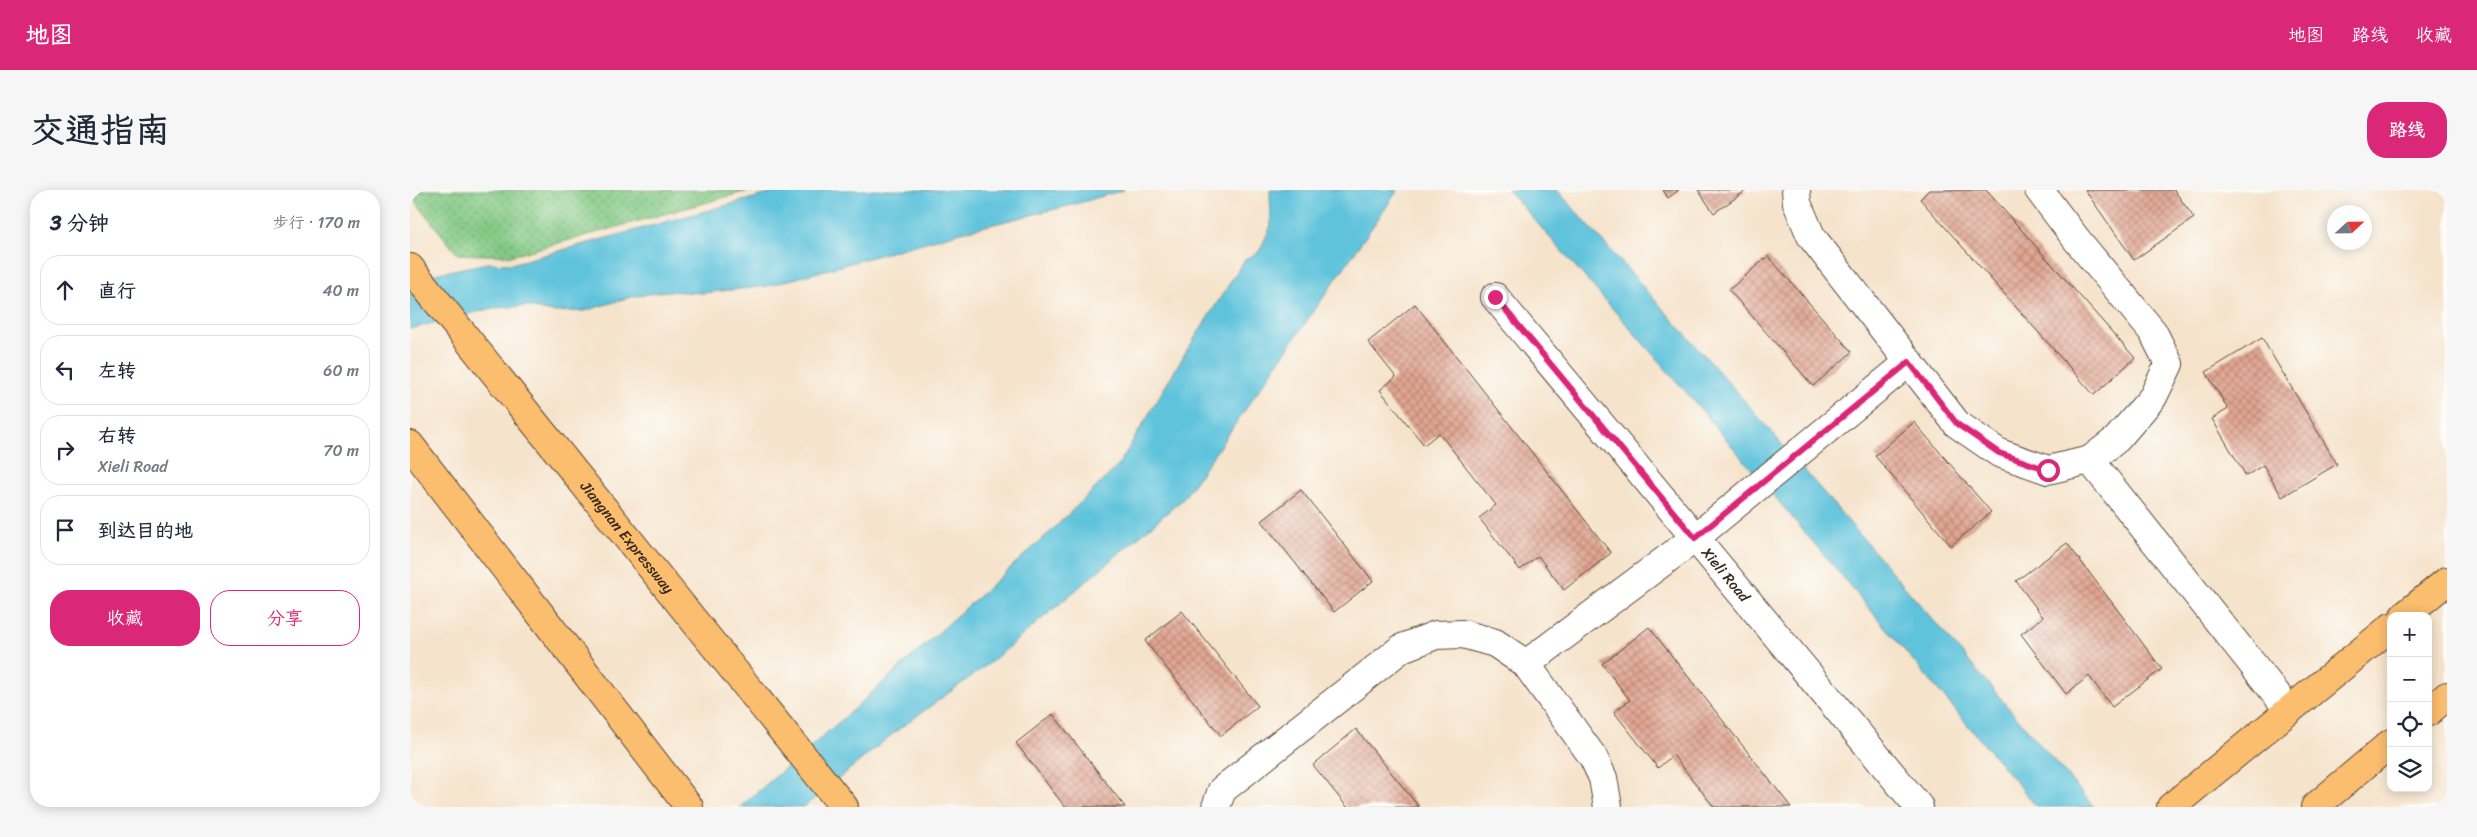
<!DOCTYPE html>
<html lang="zh">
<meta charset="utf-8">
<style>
:root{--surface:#fff;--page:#f6f6f7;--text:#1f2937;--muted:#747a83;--line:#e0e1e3;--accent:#db2777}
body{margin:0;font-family:Sriracha,"LXGW WenKai TC",sans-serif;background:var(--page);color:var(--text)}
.controls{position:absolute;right:15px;bottom:15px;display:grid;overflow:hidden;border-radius:10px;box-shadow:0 2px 12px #0003}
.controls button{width:45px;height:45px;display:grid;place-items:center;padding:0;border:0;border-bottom:1px solid var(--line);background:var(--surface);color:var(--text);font:25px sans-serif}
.compass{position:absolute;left:1917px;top:15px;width:45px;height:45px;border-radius:50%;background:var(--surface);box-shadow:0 2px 12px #0003;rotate:68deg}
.stop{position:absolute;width:15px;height:15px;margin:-11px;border:4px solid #db2777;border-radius:50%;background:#fff}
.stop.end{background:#db2777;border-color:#fff;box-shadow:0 1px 5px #0008}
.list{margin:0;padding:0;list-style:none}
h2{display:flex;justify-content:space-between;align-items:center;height:65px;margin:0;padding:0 20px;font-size:21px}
h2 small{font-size:16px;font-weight:400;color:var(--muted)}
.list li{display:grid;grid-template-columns:32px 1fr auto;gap:15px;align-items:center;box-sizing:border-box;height:70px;margin:0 10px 10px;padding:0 10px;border:1px solid var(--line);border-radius:20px}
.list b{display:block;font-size:19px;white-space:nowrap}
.list p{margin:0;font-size:16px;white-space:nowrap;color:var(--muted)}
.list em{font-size:16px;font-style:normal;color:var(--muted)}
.actions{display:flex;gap:10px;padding:15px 20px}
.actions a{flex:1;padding:11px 0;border:1px solid var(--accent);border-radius:20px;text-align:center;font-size:18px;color:var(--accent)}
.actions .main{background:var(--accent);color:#fff}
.icon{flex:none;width:28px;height:28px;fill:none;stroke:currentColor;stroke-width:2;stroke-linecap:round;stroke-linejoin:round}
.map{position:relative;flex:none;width:2037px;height:617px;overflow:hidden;border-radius:20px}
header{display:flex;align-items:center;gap:30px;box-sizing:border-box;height:70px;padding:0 25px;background:var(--accent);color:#fff}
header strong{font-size:24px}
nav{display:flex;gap:28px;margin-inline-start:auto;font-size:18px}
.intro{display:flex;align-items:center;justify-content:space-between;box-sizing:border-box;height:120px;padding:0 30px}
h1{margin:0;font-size:35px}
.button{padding:12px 22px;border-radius:20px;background:var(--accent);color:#fff;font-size:18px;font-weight:700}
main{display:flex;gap:30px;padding:0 30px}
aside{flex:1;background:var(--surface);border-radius:20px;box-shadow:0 2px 12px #0003}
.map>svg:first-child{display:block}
.park{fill:url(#park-dots);stroke:#5e7950}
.water{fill:#5ec3dc;stroke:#4c767d}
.building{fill:url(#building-cross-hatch)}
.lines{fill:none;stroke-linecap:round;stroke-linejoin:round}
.minor-casing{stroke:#574638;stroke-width:30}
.major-casing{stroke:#574638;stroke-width:30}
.minor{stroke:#fff;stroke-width:28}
.major{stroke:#fbbd6e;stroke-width:28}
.route{stroke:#db2777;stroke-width:6}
.labels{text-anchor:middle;stroke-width:4;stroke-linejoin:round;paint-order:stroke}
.street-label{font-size:15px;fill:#3b2a1e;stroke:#fdfcf7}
</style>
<header>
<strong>地图</strong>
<nav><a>地图</a><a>路线</a><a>收藏</a></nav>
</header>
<div class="intro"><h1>交通指南</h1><a class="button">路线</a></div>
<main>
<aside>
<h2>3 分钟<small>步行 · 170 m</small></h2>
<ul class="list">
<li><svg class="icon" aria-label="ahead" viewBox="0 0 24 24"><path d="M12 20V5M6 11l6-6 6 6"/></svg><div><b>直行</b></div><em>40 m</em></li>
<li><svg class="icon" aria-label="left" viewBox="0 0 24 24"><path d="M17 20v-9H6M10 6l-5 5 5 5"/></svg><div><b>左转</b></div><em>60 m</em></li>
<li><svg class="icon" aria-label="right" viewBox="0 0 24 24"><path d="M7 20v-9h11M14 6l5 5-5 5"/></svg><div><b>右转</b><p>Xieli Road</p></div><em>70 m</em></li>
<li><svg class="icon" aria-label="arrive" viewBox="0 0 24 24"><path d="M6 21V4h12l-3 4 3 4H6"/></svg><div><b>到达目的地</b></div></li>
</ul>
<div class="actions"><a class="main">收藏</a><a>分享</a></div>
</aside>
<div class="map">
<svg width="2037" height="617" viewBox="0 0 2037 617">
<defs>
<pattern id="park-dots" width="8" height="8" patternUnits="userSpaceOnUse" patternTransform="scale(1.25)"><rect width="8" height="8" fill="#82c883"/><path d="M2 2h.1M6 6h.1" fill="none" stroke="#6ca36b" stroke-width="1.8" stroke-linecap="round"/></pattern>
<pattern id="building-cross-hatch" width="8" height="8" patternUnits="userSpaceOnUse" patternTransform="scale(1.25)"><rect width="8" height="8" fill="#e1a692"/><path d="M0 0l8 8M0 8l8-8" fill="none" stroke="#b88777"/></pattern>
</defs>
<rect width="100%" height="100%" fill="#fdfcf7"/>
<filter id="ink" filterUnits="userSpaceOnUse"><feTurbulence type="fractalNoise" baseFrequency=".02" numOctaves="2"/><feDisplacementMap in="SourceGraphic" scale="10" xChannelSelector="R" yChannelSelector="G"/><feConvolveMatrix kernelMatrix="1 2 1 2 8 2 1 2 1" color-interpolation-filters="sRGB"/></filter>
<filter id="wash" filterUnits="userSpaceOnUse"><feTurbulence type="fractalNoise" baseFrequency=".0096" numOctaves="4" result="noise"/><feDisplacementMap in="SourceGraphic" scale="20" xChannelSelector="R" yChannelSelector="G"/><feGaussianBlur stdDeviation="1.12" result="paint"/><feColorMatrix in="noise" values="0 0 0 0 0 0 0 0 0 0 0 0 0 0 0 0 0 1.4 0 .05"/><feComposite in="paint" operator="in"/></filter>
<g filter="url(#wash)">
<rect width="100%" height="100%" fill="#f5e3cb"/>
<polygon class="park" points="0,0 342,0 101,66 47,64 5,11"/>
<g class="water">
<polygon points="373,0 714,0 662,15 555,41 358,96 292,103 256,101 221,107 174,121 142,122 116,116 83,118 0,139 0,89 78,73 101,74"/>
<polygon points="860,0 988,0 773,309 581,472 485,542 394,617 330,617 435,527 639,343 708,276 774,165 835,69 849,62 861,36"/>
<polygon points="1098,0 1147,0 1327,202 1684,617 1627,617 1283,210"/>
</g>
<g id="blocks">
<g class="building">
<polygon points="1253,0 1269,0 1258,8"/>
<polygon points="1288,0 1337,0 1304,23"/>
<polygon points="1519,0 1576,0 1725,168 1684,205 1510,9"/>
<polygon points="1675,0 1764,0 1784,28 1724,70"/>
<polygon points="1358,66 1442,162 1403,196 1319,100"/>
<polygon points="1005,114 1201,363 1154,400 1128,366 1110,380 1069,328 1086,315 1029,243 1014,255 970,200 986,187 958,152"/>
<polygon points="1852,148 1927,274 1872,307 1853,275 1836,286 1802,229 1818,219 1796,182"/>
<polygon points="1504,232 1581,322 1541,356 1465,266"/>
<polygon points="891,300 963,391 924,422 852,331"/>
<polygon points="1657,353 1752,479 1702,517 1679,486 1656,504 1611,444 1633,427 1606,391"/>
<polygon points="772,421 848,516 811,546 735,451"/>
<polygon points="1239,437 1381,617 1304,617 1263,565 1248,578 1204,522 1220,510 1192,474"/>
<polygon points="643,524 715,617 655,617 606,553"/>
<polygon points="946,539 1009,617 937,617 903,575"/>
</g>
</g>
</g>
<g filter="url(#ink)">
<use href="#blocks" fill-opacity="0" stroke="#574638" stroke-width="1"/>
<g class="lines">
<g class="minor-casing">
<g id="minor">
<polyline points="1386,0 1387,13 1401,46 1547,234 1589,263 1638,280 1680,270 1707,249 1743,207 1759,174 1743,142 1667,50 1629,0"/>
<path id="s1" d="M1085 107 1509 617"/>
<polyline points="1680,270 1879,520"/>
<polyline points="1116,474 1285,348 1499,172"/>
<polyline points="806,617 812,600 992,458 1026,445 1053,444 1085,453 1116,474 1183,567 1193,588 1198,617"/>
</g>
</g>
<g class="major-casing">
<g id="major">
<path id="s2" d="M0 78 434 617"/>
<polyline points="0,255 279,617"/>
<polyline points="1994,426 2037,391"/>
<polyline points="2018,522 2037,506"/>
<polyline points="1761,617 1981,437"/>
<polyline points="1905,617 1981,553"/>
</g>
</g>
<use href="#minor" class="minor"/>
<use href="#major" class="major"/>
</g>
</g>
<g class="lines" filter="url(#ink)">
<polyline class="route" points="1085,107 1285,348 1499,172 1547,234 1589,263 1638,280"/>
</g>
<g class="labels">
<g class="street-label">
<text dy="5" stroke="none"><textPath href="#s2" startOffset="346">Jiangnan Expressway</textPath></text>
<text dy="5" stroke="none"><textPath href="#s1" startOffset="361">Xieli Road</textPath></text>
</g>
</g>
</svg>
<div class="controls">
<button>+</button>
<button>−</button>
<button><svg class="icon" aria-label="locate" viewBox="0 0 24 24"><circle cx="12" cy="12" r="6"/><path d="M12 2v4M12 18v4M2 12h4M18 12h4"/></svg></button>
<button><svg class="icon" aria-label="layers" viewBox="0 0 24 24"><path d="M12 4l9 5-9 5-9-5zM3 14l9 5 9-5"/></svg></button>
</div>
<svg class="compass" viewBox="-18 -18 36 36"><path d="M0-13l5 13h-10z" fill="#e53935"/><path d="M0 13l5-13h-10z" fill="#747a83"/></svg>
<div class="stop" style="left:1638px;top:280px"></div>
<div class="stop end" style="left:1085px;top:107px"></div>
</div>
</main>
